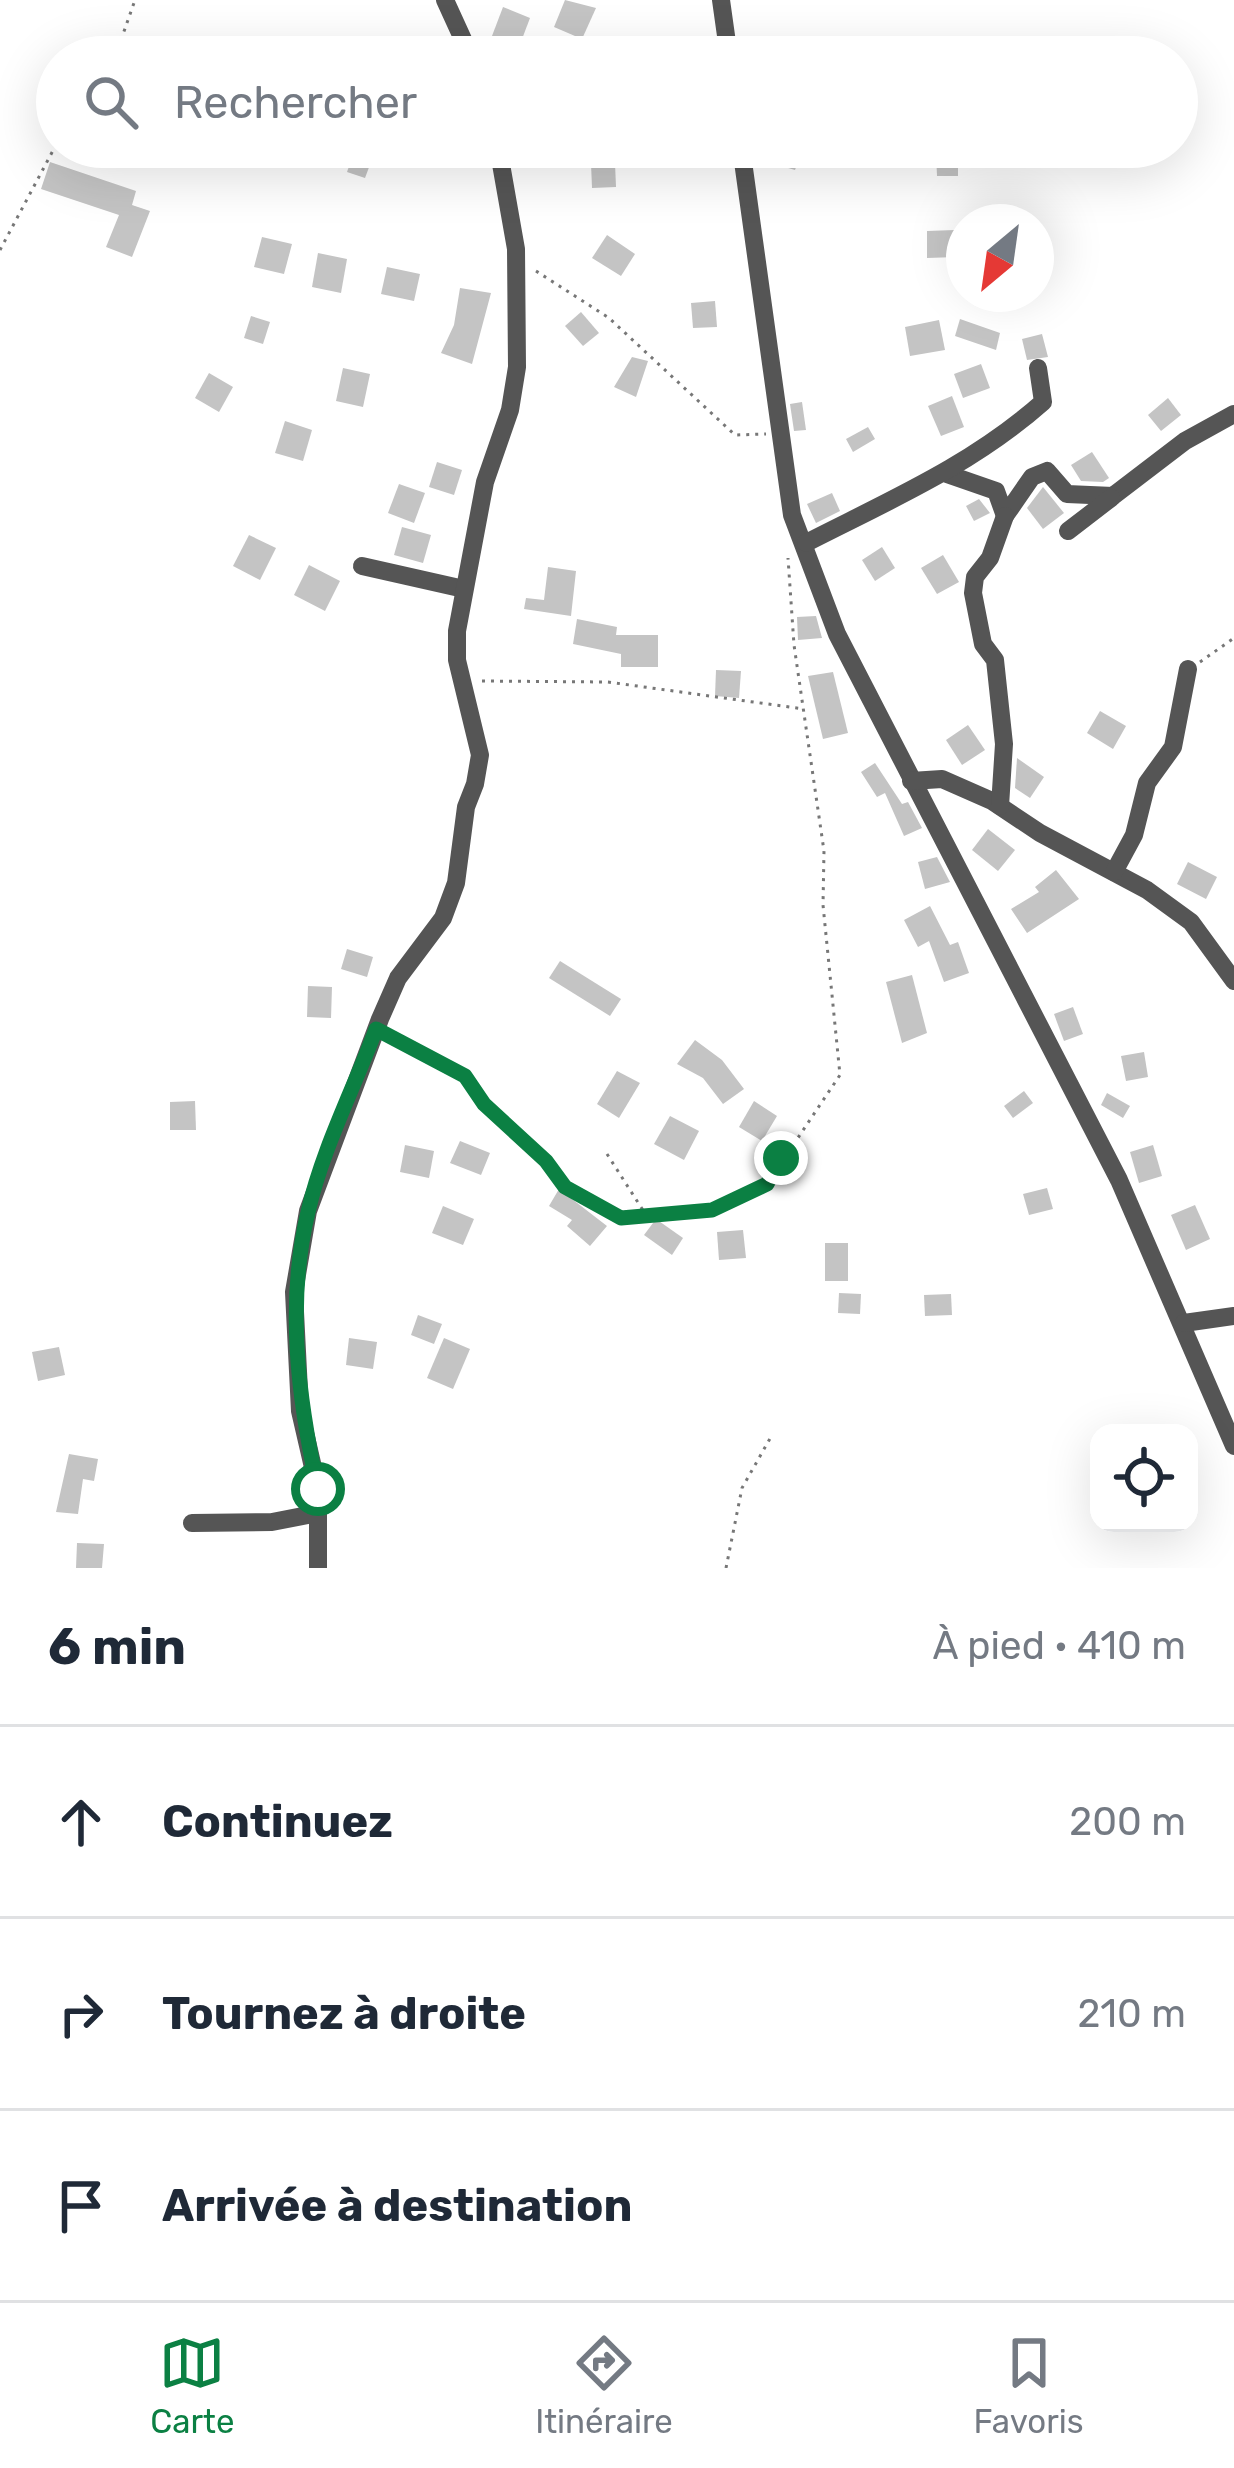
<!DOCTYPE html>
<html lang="fr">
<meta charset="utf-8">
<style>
:root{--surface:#fff;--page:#f2f2f3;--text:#1f2937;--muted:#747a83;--line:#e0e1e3;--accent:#0b8043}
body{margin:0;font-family:Rubik,sans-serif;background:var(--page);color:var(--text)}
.controls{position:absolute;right:36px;bottom:36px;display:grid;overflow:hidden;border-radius:24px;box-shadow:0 12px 48px #0002}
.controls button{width:108px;height:108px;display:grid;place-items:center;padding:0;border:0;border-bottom:3px solid var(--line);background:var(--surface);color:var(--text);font:60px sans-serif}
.compass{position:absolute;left:946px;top:204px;width:108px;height:108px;border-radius:50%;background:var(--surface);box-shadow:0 12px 48px #0002;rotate:209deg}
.stop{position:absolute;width:36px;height:36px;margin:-27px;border:9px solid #0b8043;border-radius:50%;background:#fff}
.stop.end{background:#0b8043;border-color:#fff;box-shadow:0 3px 12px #0008}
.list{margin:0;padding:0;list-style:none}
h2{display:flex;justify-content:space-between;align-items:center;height:156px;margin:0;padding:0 48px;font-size:51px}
h2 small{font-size:39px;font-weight:400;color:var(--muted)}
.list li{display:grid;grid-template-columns:78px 1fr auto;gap:36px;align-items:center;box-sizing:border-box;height:192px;padding:0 48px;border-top:3px solid var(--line)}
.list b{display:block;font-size:45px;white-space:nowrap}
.list em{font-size:39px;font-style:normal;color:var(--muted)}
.icon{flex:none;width:66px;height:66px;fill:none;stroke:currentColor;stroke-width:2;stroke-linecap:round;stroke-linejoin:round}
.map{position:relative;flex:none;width:1234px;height:1568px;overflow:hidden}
.search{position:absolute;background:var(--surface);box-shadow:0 12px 48px #0002;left:36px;right:36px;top:36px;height:132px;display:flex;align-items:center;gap:30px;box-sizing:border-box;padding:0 42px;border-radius:66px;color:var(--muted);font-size:45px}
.sheet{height:732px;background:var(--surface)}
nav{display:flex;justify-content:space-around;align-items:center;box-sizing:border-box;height:168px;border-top:3px solid var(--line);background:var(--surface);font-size:33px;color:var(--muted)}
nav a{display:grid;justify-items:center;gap:6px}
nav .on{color:var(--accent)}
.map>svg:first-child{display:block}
.building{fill:#c4c4c4}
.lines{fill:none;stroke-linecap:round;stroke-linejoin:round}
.path{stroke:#777;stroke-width:3;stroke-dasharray:3 6;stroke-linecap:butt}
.minor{stroke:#555;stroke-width:18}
.route{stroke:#0b8043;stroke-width:15}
</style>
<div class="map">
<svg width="1234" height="1568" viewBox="0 0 1234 1568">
<rect width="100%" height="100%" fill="#fff"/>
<g class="building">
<polygon points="565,0 596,8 582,39 554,27"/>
<polygon points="503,7 530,18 519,47 492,36"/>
<polygon points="386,147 414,147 408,167 382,159"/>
<polygon points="696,147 718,147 720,162 698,164"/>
<polygon points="784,147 803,147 795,170 778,165"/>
<polygon points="958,151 958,176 937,176 936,152"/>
<polygon points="353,155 371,162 365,178 347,172"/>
<polygon points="50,162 136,191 132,205 150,211 132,257 106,247 119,215 41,189"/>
<polygon points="591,163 615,163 616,187 592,188"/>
<polygon points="955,230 956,257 927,258 927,231"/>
<polygon points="607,235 635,254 621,276 592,258"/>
<polygon points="262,237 292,244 284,274 254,267"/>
<polygon points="318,253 347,259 341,293 312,287"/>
<polygon points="387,267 420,274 414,301 381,294"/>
<polygon points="460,288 491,293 472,364 441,353 454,325"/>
<polygon points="715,301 717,327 693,328 691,303"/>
<polygon points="581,312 599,333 583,346 565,326"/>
<polygon points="251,316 270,322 263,344 244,338"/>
<polygon points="960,319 1000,333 996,350 955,336"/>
<polygon points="939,320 945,350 910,356 905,327"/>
<polygon points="1042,334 1048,357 1027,360 1022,339"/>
<polygon points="632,357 648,361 636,397 614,387"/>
<polygon points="981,364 990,388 963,398 954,374"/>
<polygon points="343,368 370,374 363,407 336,401"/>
<polygon points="209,373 233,387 219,412 195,398"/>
<polygon points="952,396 964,427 941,436 928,406"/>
<polygon points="1168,398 1181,415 1161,431 1148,415"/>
<polygon points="802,402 806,430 794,431 790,404"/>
<polygon points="285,421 312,430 303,461 275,453"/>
<polygon points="868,427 875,439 853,452 846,439"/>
<polygon points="1092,452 1109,478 1103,482 1081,481 1071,465"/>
<polygon points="437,462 462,470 454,495 429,487"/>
<polygon points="399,484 425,493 414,523 388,513"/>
<polygon points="1043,487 1064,513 1043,529 1027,508"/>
<polygon points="832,493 840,511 816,523 807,504"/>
<polygon points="979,499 990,513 974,521 966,506"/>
<polygon points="402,527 431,535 423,563 394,555"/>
<polygon points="249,535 276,548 260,580 233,566"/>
<polygon points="882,547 895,568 875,581 862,560"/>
<polygon points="943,555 959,582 937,594 921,568"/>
<polygon points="309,565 340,581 325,611 294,595"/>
<polygon points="548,567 576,571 571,616 524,609 526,598 544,600"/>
<polygon points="816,616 822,638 798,640 797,617"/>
<polygon points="577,619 617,627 616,635 658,635 658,667 621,667 621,654 573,644"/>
<polygon points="716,670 741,671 739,698 715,696"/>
<polygon points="833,672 848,733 823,739 808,676"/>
<polygon points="1100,711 1126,726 1113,749 1087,733"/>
<polygon points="968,725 985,750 962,765 946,740"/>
<polygon points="1017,758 1044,777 1030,798 1015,788"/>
<polygon points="875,763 902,804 908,802 922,828 904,836 885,793 877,797 861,772"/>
<polygon points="988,829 1015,850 998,871 972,850"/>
<polygon points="937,857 950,882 925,889 918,862"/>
<polygon points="1188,862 1217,877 1206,899 1177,884"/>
<polygon points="1056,870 1079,899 1027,933 1011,909 1039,892 1035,887"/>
<polygon points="930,906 950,945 958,942 969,973 944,982 929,941 918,947 904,920"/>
<polygon points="347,949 373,957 367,977 341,969"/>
<polygon points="560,961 621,999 610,1016 549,978"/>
<polygon points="912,975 927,1033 902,1043 886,982"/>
<polygon points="308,986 332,987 331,1018 307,1017"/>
<polygon points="1073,1007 1083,1034 1064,1041 1054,1014"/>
<polygon points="695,1040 722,1060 744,1089 723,1104 703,1078 677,1064"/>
<polygon points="1144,1052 1148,1077 1126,1081 1121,1056"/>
<polygon points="617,1071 640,1083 619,1118 597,1104"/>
<polygon points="1024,1091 1033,1103 1013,1118 1004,1106"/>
<polygon points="1107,1093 1130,1106 1123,1118 1101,1105"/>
<polygon points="195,1101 196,1130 170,1130 170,1102"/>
<polygon points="754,1101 777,1116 762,1141 739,1127"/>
<polygon points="670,1116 699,1131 684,1160 654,1144"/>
<polygon points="460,1141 490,1153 481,1175 450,1163"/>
<polygon points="405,1145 434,1151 429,1178 400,1172"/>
<polygon points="1153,1145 1162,1176 1139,1183 1130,1152"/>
<polygon points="1047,1188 1053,1209 1029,1215 1023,1194"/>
<polygon points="559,1189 607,1226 590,1246 567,1226 572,1220 549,1206"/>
<polygon points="1195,1205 1210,1239 1186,1250 1171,1215"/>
<polygon points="443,1206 474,1219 463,1245 432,1233"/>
<polygon points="656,1219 683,1238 672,1255 644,1235"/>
<polygon points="743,1230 746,1258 719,1260 717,1232"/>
<rect x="825" y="1243" width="23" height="38"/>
<polygon points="839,1293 861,1294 860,1314 838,1313"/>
<polygon points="951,1294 952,1315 925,1316 924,1295"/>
<polygon points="418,1315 442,1324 434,1344 411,1335"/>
<polygon points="349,1338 377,1342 373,1369 346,1365"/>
<polygon points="444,1338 470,1349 453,1389 427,1378"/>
<polygon points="59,1347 65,1375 38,1381 32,1352"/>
<polygon points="69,1454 98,1459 94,1481 83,1479 78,1514 56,1512"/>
<polygon points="77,1543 104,1544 102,1568 76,1568"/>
</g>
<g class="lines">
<g class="path">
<polyline points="115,57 135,0"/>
<polyline points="0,250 57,143"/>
<polyline points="536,271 609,318 735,435 766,434"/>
<polyline points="1200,662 1234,638"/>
<polyline points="482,681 608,682 804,709"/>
<polyline points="394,1037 465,1076 483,1104 546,1161 565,1187 621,1218 713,1211 767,1184 840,1075 823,905 824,851 794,645 788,558"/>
<polyline points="607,1154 646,1215"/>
<polyline points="726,1568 742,1488 772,1435"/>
</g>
<g class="minor">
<polyline points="445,0 471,57"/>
<polyline points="721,0 729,57"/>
<polyline points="741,147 792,515 837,634 1119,1180 1234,1446"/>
<polyline points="947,474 996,491 1005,516 1032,477 1047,471 1067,494 1113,496 1185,441 1234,414"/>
<polyline points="1068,531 1111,498"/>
<path d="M806 543C890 500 972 465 1043 402L1038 368"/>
<polyline points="362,566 464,589"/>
<polyline points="911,781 942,779 992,801 1040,833 1147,890 1191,922 1234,981"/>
<polyline points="1000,806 1004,744 995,660 983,644 973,593 975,577 990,558 1005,516"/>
<polyline points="1114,872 1134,835 1147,783 1173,747 1188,669"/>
<polyline points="1184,1323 1234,1316"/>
<polyline points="192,1523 272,1522 318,1513"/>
<polyline points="318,1568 318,1489 300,1411 294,1292 308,1211 380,1019 398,978 443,918 456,883 466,807 475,784 480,755 457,660 457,631 485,482 510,410 517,367 516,249 498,147"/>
</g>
</g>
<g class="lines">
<path class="route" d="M318 1489C298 1398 286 1304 308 1212 322 1150 354 1088 376 1029L465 1076 484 1104 546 1161 565 1187 621 1218 712 1210 767 1184 781 1158"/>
</g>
</svg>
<div class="controls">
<button><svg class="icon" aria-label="locate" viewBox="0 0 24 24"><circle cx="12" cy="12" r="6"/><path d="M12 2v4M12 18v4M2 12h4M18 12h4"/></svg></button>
</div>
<svg class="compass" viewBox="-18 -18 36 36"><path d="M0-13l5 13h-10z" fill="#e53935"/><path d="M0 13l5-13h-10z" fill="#747a83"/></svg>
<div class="stop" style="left:318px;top:1489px"></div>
<div class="stop end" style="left:781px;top:1158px"></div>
<div class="search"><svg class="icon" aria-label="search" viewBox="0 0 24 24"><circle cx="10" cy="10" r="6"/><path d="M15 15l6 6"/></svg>Rechercher</div>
</div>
<section class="sheet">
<h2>6 min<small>À pied · 410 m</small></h2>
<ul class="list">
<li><svg class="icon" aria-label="ahead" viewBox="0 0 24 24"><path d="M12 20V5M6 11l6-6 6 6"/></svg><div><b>Continuez</b></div><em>200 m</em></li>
<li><svg class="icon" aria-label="right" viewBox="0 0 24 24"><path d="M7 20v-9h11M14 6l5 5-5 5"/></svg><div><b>Tournez à droite</b></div><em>210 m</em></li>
<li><svg class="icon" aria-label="arrive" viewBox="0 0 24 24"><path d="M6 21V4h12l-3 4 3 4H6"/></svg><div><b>Arrivée à destination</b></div></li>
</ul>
</section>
<nav>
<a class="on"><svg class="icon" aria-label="map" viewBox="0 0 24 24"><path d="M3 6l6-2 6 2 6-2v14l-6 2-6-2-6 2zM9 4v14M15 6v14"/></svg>Carte</a>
<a><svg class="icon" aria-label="directions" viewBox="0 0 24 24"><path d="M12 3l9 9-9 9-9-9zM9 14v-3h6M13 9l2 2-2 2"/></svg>Itinéraire</a>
<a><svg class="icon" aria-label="saved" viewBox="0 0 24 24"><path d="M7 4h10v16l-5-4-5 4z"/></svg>Favoris</a>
</nav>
